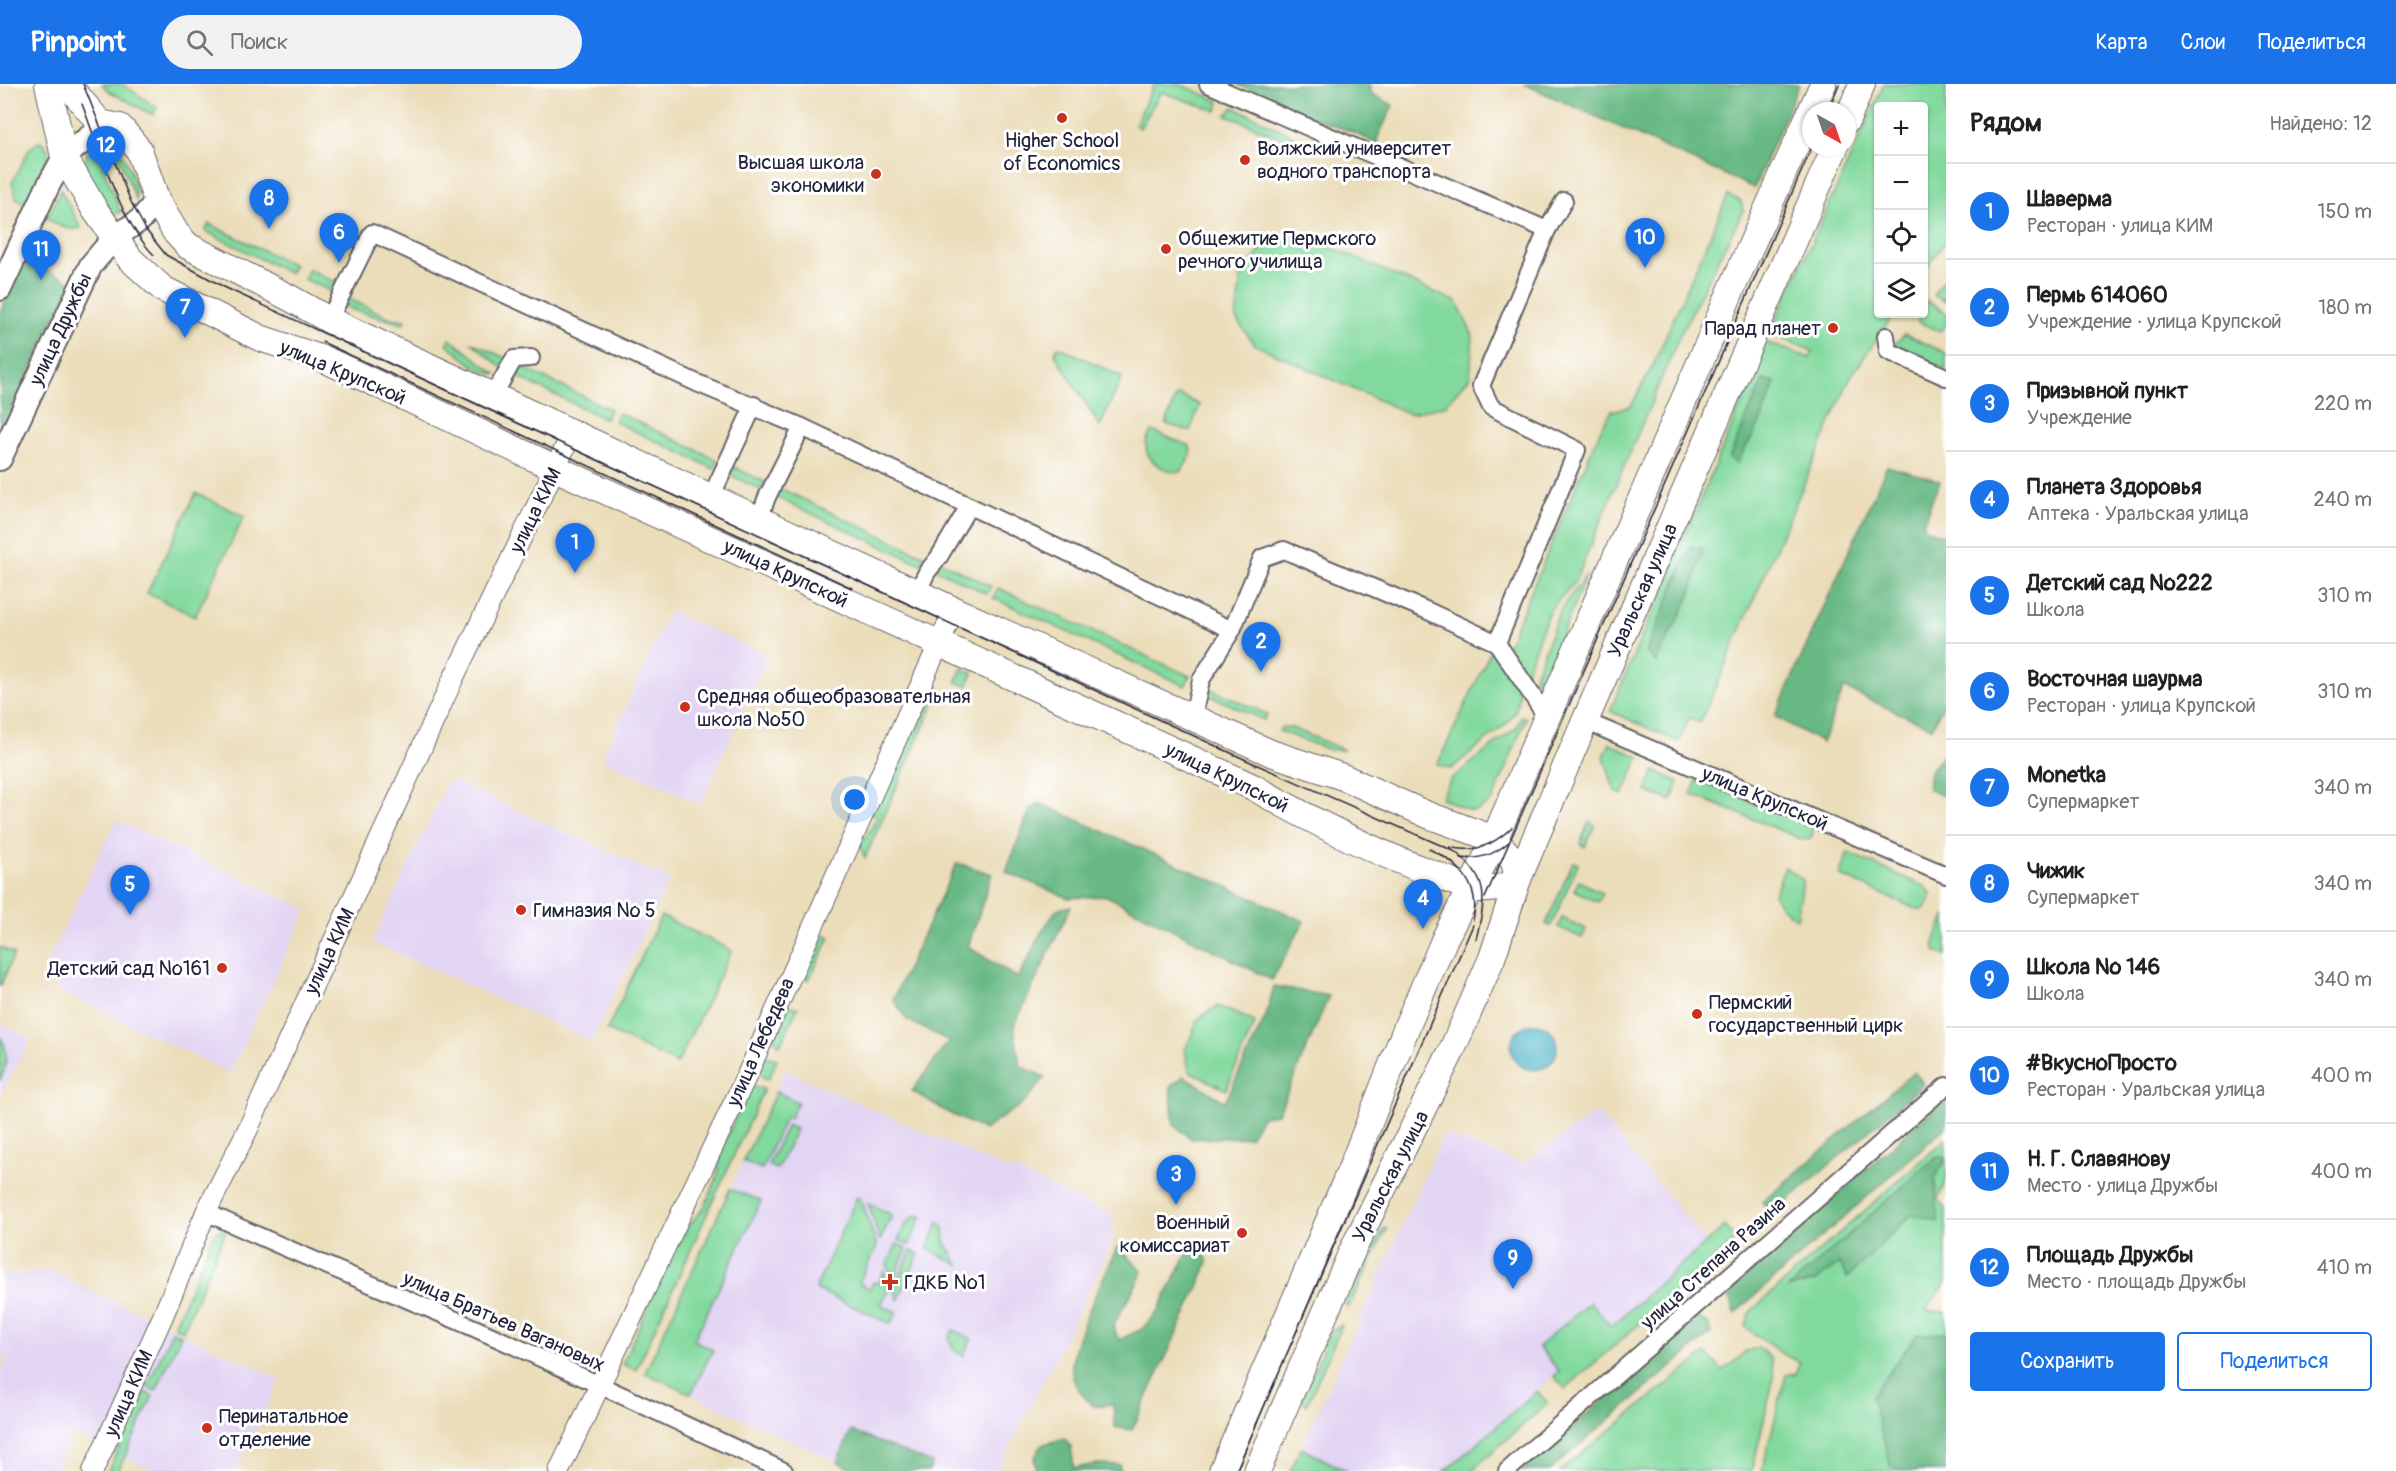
<!DOCTYPE html>
<html lang="ru">
<meta charset="utf-8">
<style>
:root{--surface:#fff;--page:#f2f2f2;--text:#202124;--muted:#757577;--line:#e0e0e0;--accent:#1a73e8}
body{margin:0;font-family:Pangolin,sans-serif;background:var(--page);color:var(--text)}
.controls{position:absolute;right:18px;top:18px;display:grid;overflow:hidden;border-radius:6px;box-shadow:0 2px 4px #0004}
.controls button{width:54px;height:54px;display:grid;place-items:center;padding:0;border:0;border-bottom:2px solid var(--line);background:var(--surface);color:var(--text);font:30px sans-serif}
.compass{position:absolute;left:1802px;top:18px;width:54px;height:54px;border-radius:50%;background:var(--surface);box-shadow:0 2px 4px #0004;rotate:140deg}
.you{position:absolute;left:855px;top:716px;width:21px;height:21px;margin:-15px;border:4px solid #fff;border-radius:50%;background:#1a73e8;box-shadow:0 0 0 9px #1a73e833}
.badge{display:grid;place-items:center;width:39px;height:39px;border-radius:50%;background:var(--accent);color:#fff;font-size:20px;font-weight:700}
.pin{position:absolute;translate:-50% -50px;filter:drop-shadow(0 2px 3px #0008)}
.pin::after{content:'';position:absolute;top:32px;width:21px;height:18px;background:inherit;clip-path:polygon(0 0,100% 0,50% 100%)}
.list{margin:0;padding:0;list-style:none}
h2{display:flex;justify-content:space-between;align-items:center;height:78px;margin:0;padding:0 24px;font-size:26px}
h2 small{font-size:20px;font-weight:400;color:var(--muted)}
.list li{display:grid;grid-template-columns:39px 1fr auto;gap:18px;align-items:center;box-sizing:border-box;height:96px;padding:0 24px;border-top:2px solid var(--line)}
.list b{display:block;font-size:22px;white-space:nowrap}
.list p{margin:0;font-size:20px;white-space:nowrap;color:var(--muted)}
.list em{font-size:20px;font-style:normal;color:var(--muted)}
.actions{display:flex;gap:12px;padding:18px 24px}
.actions a{flex:1;padding:14px 0;border:2px solid var(--accent);border-radius:6px;text-align:center;font-size:21px;color:var(--accent)}
.actions .main{background:var(--accent);color:#fff}
.icon{flex:none;width:33px;height:33px;fill:none;stroke:currentColor;stroke-width:2;stroke-linecap:round;stroke-linejoin:round}
.map{position:relative;flex:none;width:1946px;height:1387px;overflow:hidden}
header{display:flex;align-items:center;gap:36px;box-sizing:border-box;height:84px;padding:0 30px;background:var(--accent);color:#fff}
header strong{font-size:28px}
nav{display:flex;gap:33px;margin-inline-start:auto;font-size:21px}
.search{width:420px;height:54px;background:var(--page);display:flex;align-items:center;gap:15px;box-sizing:border-box;padding:0 21px;border-radius:33px;color:var(--muted);font-size:22px}
main{display:flex}
aside{flex:1;background:var(--surface)}
.map>svg:first-child{display:block}
.built{fill:#e2d4f3}
.green{fill:#81d99d;stroke:#527e6c;stroke-width:1.5}
.forest{fill:#68b984;stroke:#456e60;stroke-width:1.5}
.water{fill:#49b2c8;stroke:#366a82;stroke-width:1.5}
.lines{fill:none;stroke-linecap:round;stroke-linejoin:round}
.minor-casing{stroke:#686367;stroke-width:20}
.tertiary-casing{stroke:#686367;stroke-width:22}
.secondary-casing{stroke:#686367;stroke-width:26}
.primary-casing{stroke:#686367;stroke-width:28}
.minor{stroke:#fff;stroke-width:16}
.tertiary{stroke:#fff;stroke-width:20}
.secondary{stroke:#fff;stroke-width:22}
.primary{stroke:#fff;stroke-width:26}
.tram{stroke:#22223b;stroke-width:1.5}
.poi-dot{fill:#c8321e;stroke:#fff;stroke-width:2}
.labels{text-anchor:middle;stroke-width:6;stroke-linejoin:round;paint-order:stroke}
.poi-label{font-size:20px;fill:#22223b;stroke:#fff;text-anchor:start}
.street-label{font-size:20px;fill:#22223b;stroke:#fff}
</style>
<header>
<strong>Pinpoint</strong>
<div class="search"><svg class="icon" aria-label="search" viewBox="0 0 24 24"><circle cx="10" cy="10" r="6"/><path d="M15 15l6 6"/></svg>Поиск</div>
<nav><a>Карта</a><a>Слои</a><a>Поделиться</a></nav>
</header>
<main>
<div class="map">
<svg width="1946" height="1387" viewBox="0 0 1946 1387">
<rect width="100%" height="100%" fill="#fff"/>
<filter id="ink" filterUnits="userSpaceOnUse"><feTurbulence type="fractalNoise" baseFrequency=".0167" numOctaves="2"/><feDisplacementMap in="SourceGraphic" scale="12" xChannelSelector="R" yChannelSelector="G"/><feConvolveMatrix kernelMatrix="1 2 1 2 8 2 1 2 1" color-interpolation-filters="sRGB"/></filter>
<filter id="wash" filterUnits="userSpaceOnUse"><feTurbulence type="fractalNoise" baseFrequency=".008" numOctaves="4" result="noise"/><feDisplacementMap in="SourceGraphic" scale="24" xChannelSelector="R" yChannelSelector="G"/><feGaussianBlur stdDeviation="1.35" result="paint"/><feColorMatrix in="noise" values="0 0 0 0 0 0 0 0 0 0 0 0 0 0 0 0 0 1.4 0 .05"/><feComposite in="paint" operator="in"/></filter>
<g filter="url(#wash)">
<rect width="100%" height="100%" fill="#ebddb9"/>
<g class="built">
<polygon points="669,527 768,571 701,720 602,675"/>
<polygon points="449,695 670,795 592,957 372,858"/>
<polygon points="116,736 307,825 230,989 59,907 46,882"/>
<polygon points="0,939 31,955 0,1012"/>
<polygon points="785,986 1004,1084 1018,1087 1113,1132 1111,1160 1075,1236 997,1387 856,1387 645,1289"/>
<polygon points="1597,1028 1707,1158 1445,1387 1347,1387 1301,1364 1444,1050 1522,1080"/>
<polygon points="47,1186 280,1295 236,1387 154,1387 73,1349 55,1387 0,1387 0,1288 6,1275 0,1271 0,1192"/>
</g>
<g class="green">
<polygon points="102,0 122,0 157,24 153,31 110,8"/>
<polygon points="1154,0 1179,0 1219,17 1217,27 1161,8 1140,44 1135,41"/>
<polygon points="1884,0 1946,0 1946,157 1924,188 1924,22 1878,22 1878,230 1894,230 1850,294 1700,639 1689,634 1679,658 1610,627 1767,259 1810,274 1813,267 1771,250 1771,247"/>
<polygon points="1234,23 1296,53 1293,59 1226,31"/>
<polygon points="39,58 43,59 48,65 48,73 25,120 16,114 12,99 30,64"/>
<path d="M114 61C125 69 139 103 136 116Z"/>
<polygon points="93,66 98,70 121,129 113,130 85,89 86,70"/>
<path d="M61 106 81 144C67 148 58 141 46 134Z"/>
<polygon points="1728,111 1741,117 1743,127 1680,251 1575,498 1549,527 1524,593 1507,563 1603,340 1612,327 1631,322 1654,279"/>
<polygon points="209,140 294,181 289,189 205,147"/>
<polygon points="1303,151 1457,218 1473,252 1470,293 1445,321 1409,330 1255,261 1236,235 1241,191 1269,156"/>
<polygon points="309,185 339,200 335,209 304,195"/>
<polygon points="1946,193 1946,217 1933,211"/>
<polygon points="347,214 391,234 405,236 403,240 350,225 344,221"/>
<polygon points="1927,217 1946,228 1946,242 1940,247 1918,238 1918,230 1924,230 1924,222"/>
<polygon points="1905,250 1946,269 1946,286 1893,262"/>
<path d="M450 255 496 290C480 291 460 270 447 260Z"/>
<polygon points="471,258 510,276 505,286"/>
<polygon points="1060,263 1122,293 1100,343 1055,270 1057,264"/>
<polygon points="519,282 610,325 605,335 515,292"/>
<polygon points="1179,311 1200,321 1190,347 1166,340 1176,312"/>
<polygon points="619,329 718,376 714,385 615,338"/>
<path d="M1152 347 1190 362 1191 371 1181 388C1160 389 1134 369 1152 347Z"/>
<polygon points="734,383 765,398 761,406 730,391"/>
<polygon points="779,404 925,472 921,480 775,413"/>
<polygon points="196,409 244,432 195,533 147,509"/>
<polygon points="939,477 991,502 987,510 935,485"/>
<polygon points="1587,490 1539,606 1531,602 1560,526"/>
<polygon points="998,504 1190,592 1185,602 993,514"/>
<polygon points="1494,560 1520,604 1516,627 1506,640 1451,685 1437,681"/>
<polygon points="962,584 973,589 967,602 956,598"/>
<polygon points="929,599 940,605 865,774 859,760 861,752 866,754 877,733 870,729"/>
<polygon points="1210,605 1267,630 1264,636 1208,611"/>
<polygon points="1521,632 1526,634 1493,716 1477,727 1470,727 1441,714 1451,695 1517,643"/>
<polygon points="1282,643 1292,644 1344,666 1329,666 1279,647"/>
<polygon points="1610,659 1639,673 1623,711 1614,706 1604,672"/>
<polygon points="1654,687 1679,698 1671,717 1646,707"/>
<polygon points="1697,696 1806,740 1813,745 1812,752 1808,755 1801,755 1691,710"/>
<polygon points="1589,738 1595,741 1585,763 1580,760"/>
<polygon points="1848,769 1926,803 1931,810 1930,818 1923,826 1916,825 1839,791"/>
<polygon points="1573,778 1578,780 1551,842 1546,840"/>
<polygon points="1785,783 1803,796 1797,835 1781,823 1774,811"/>
<polygon points="1579,797 1602,809 1598,818 1574,806"/>
<polygon points="1946,831 1946,872 1935,867 1935,855"/>
<polygon points="661,832 732,866 677,980 607,946"/>
<polygon points="1562,834 1586,845 1582,854 1558,843"/>
<polygon points="824,850 830,853 809,896 804,894 806,890 801,881 812,857 821,856"/>
<polygon points="0,863 14,870 0,903"/>
<polygon points="792,922 798,924 780,961 772,954 781,927"/>
<polygon points="1218,922 1255,938 1226,1006 1189,987 1185,966 1199,934"/>
<path d="M0 953C10 966 6 983 0 997Z"/>
<polygon points="766,973 777,975 769,995 764,994 756,985 760,974"/>
<polygon points="754,1003 764,1005 636,1286 622,1280 680,1152 705,1122 717,1093 722,1064 748,1005"/>
<polygon points="776,1008 798,1018 790,1034 786,1032 762,1085 743,1077"/>
<polygon points="787,1041 796,1045 777,1085 768,1081"/>
<polygon points="1946,1055 1946,1096 1938,1115 1946,1124 1946,1199 1925,1227 1946,1228 1946,1387 1762,1387 1786,1291 1795,1289 1800,1278 1784,1271 1745,1243 1751,1227"/>
<polygon points="730,1105 761,1117 694,1256 713,1266 691,1310 645,1289"/>
<polygon points="857,1113 862,1117 877,1162 859,1199 870,1205 873,1198 878,1199 884,1187 889,1205 881,1221 897,1228 891,1240 817,1206 816,1203"/>
<polygon points="868,1119 892,1131 880,1157"/>
<polygon points="915,1132 922,1132 909,1161 898,1156 908,1137"/>
<polygon points="939,1138 944,1143 945,1158 959,1181 927,1165"/>
<polygon points="1725,1142 1736,1155 1565,1305 1554,1292 1559,1287 1538,1263 1590,1218 1611,1242"/>
<polygon points="223,1144 226,1146 183,1247 174,1242 214,1150"/>
<polygon points="1384,1144 1387,1145 1348,1224 1345,1218"/>
<polygon points="897,1160 907,1165 892,1198 887,1180"/>
<polygon points="911,1167 919,1170 898,1216 894,1204"/>
<polygon points="1342,1241 1307,1321 1302,1315 1329,1250 1333,1245"/>
<path d="M953 1246 972 1255 963 1272C955 1268 951 1264 949 1255Z"/>
<polygon points="172,1247 181,1251 156,1307 147,1303"/>
<polygon points="1758,1263 1771,1275 1774,1293 1752,1387 1560,1387 1706,1269 1723,1287 1746,1268"/>
<polygon points="1537,1307 1548,1319 1471,1387 1445,1387"/>
<polygon points="144,1308 153,1312 118,1387 108,1387"/>
<polygon points="1301,1364 1347,1387 1290,1387"/>
</g>
<g class="forest">
<polygon points="1237,0 1369,0 1371,10 1393,21 1377,55 1381,62 1355,49 1295,27"/>
<polygon points="1524,0 1799,0 1754,104"/>
<polygon points="25,176 72,198 0,351 0,228"/>
<polygon points="1763,296 1775,298 1762,335 1737,379 1729,374"/>
<polygon points="1887,382 1940,397 1923,439 1926,445 1946,453 1946,615 1932,644 1844,604 1822,659 1775,632"/>
<polygon points="1691,462 1703,465 1691,510 1656,578 1646,568"/>
<polygon points="1946,667 1946,713 1928,705 1930,687"/>
<polygon points="1039,719 1304,837 1272,896 1107,812 1068,814 1006,788 1030,725"/>
<polygon points="957,779 992,790 968,863 1018,894 1041,849 1057,825 1071,822 1014,942 1020,982 1045,993 1025,1018 984,1046 949,1029 912,1007 949,957 907,936 893,915"/>
<polygon points="1274,902 1329,912 1278,1030 1263,1032 1250,1053 1192,1055 1174,1041 1170,1003 1184,992 1225,1018 1266,932"/>
<polygon points="1914,988 1924,1000 1772,1130 1762,1118"/>
<polygon points="1946,1014 1946,1043 1734,1230 1728,1208"/>
<polygon points="1937,1072 1946,1074 1935,1095 1938,1137 1912,1130 1847,1194 1840,1179 1815,1197 1787,1205"/>
<path d="M1118 1162 1143 1188 1113 1242 1119 1256 1142 1245 1158 1227 1186 1172 1192 1168 1203 1166 1208 1178 1201 1197 1132 1346 1115 1343 1113 1320 1092 1322C1084 1312 1072 1301 1072 1287 1070 1258 1106 1190 1118 1162Z"/>
<polygon points="1698,1233 1708,1240 1711,1249 1549,1387 1522,1387"/>
<polygon points="1946,1249 1946,1387 1901,1387 1891,1382 1871,1313 1916,1251"/>
<polygon points="851,1347 932,1379 929,1387 856,1387 837,1378"/>
<polygon points="1064,1354 1071,1363 1074,1384 1097,1380 1120,1381 1120,1387 1036,1387 1034,1375 1042,1361"/>
</g>
<circle class="water" cx="1534" cy="963" r="23"/>
</g>
<g filter="url(#ink)">
<g class="lines">
<g class="minor-casing">
<g id="minor">
<polyline points="1208,0 1547,146"/>
<polyline points="329,236 372,149 697,299 802,343"/>
<polyline points="1886,252 1888,267 1946,293"/>
<polyline points="493,312 514,275 531,274"/>
<polyline points="711,413 754,321"/>
<polyline points="759,435 767,413 802,343 1232,546"/>
<polyline points="917,509 927,488 939,473 969,422"/>
<polyline points="1497,559 1577,366 1491,323 1481,302 1547,146 1564,117"/>
<polyline points="1193,633 1201,596 1232,546 1262,474 1284,466 1428,527 1497,559 1548,635"/>
<polyline points="1585,637 1946,791"/>
<path d="M206 1128C291 1168 379 1203 465 1240 572 1287 678 1338 784 1387"/>
<polyline points="1507,1387 1946,1002"/>
</g>
</g>
<g class="tertiary-casing">
<g id="tertiary">
<polyline points="93,1387 163,1232 206,1128 247,1047 453,595 572,349"/>
<polyline points="559,1387 747,991 954,526"/>
</g>
</g>
<g class="secondary-casing">
<g id="secondary">
<polyline points="0,205 48,102 64,73 94,49 104,49 122,57"/>
<polyline points="0,375 91,181 114,154 140,136 157,117"/>
</g>
</g>
<g class="primary-casing">
<g id="primary">
<path d="M48 0 64 73 95 126 130 175 163 205 260 254 326 276 555 384 1253 703C1310 736 1370 766 1431 789 1445 794 1460 802 1474 804 1490 807 1505 805 1518 795"/>
<polyline points="67,0 100,39 120,43 139,66 157,117 176,149 188,162 290,214 329,236 954,526 1271,669 1343,693 1428,731 1494,755 1514,777 1518,795"/>
<polyline points="1847,36 1862,0"/>
<polyline points="1222,1387 1353,1080 1407,942 1445,854 1487,772 1733,202 1823,0"/>
<polyline points="1257,1387 1353,1165 1452,966 1492,874 1518,795 1585,637 1835,63"/>
</g>
</g>
<use href="#minor" class="minor"/>
<use href="#tertiary" class="tertiary"/>
<use href="#secondary" class="secondary"/>
<use href="#primary" class="primary"/>
<g class="tram">
<path d="M83 0 131 118 146 146 166 171 226 204 947 538 1255 680 1454 767C1490 795 1486 815 1476 855"/>
<path d="M82 20C100 66 119 136 154 171"/>
<polyline points="1828,27 1839,0"/>
<polyline points="322,258 852,504"/>
<path d="M1450 763C1474 770 1495 760 1512 743"/>
<path d="M1429 765C1459 778 1481 802 1473 836"/>
<path d="M1459 774C1479 776 1494 771 1509 758"/>
<polyline points="1485,814 1812,63"/>
<polyline points="1236,1387 1473,841"/>
</g>
</g>
</g>
<g class="poi-dot">
<circle cx="1062" cy="34" r="6"/>
<circle cx="1245" cy="76" r="6"/>
<circle cx="876" cy="90" r="6"/>
<circle cx="1166" cy="165" r="6"/>
<circle cx="1833" cy="244" r="6"/>
<circle cx="685" cy="623" r="6"/>
<circle cx="521" cy="826" r="6"/>
<circle cx="222" cy="884" r="6"/>
<circle cx="1697" cy="930" r="6"/>
<circle cx="1242" cy="1149" r="6"/>
<path d="M887 1189h6v6h6v6h-6v6h-6v-6h-6v-6h6z"/>
<circle cx="207" cy="1344" r="6"/>
</g>
<g class="labels">
<g class="poi-label">
<text x="1062" y="63" text-anchor="middle">Higher School<tspan x="1062" dy="23">of Economics</tspan></text>
<text x="1257" y="71">Волжский университет<tspan x="1257" dy="23">водного транспорта</tspan></text>
<text x="864" y="85" text-anchor="end">Высшая школа<tspan x="864" dy="23">экономики</tspan></text>
<text x="1178" y="161">Общежитие Пермского<tspan x="1178" dy="23">речного училища</tspan></text>
<text x="1821" y="251" text-anchor="end">Парад планет</text>
<text x="697" y="619">Средняя общеобразовательная<tspan x="697" dy="23">школа №50</tspan></text>
<text x="533" y="833">Гимназия № 5</text>
<text x="210" y="891" text-anchor="end">Детский сад №161</text>
<text x="1709" y="925">Пермский<tspan x="1709" dy="23">государственный цирк</tspan></text>
<text x="1230" y="1145" text-anchor="end">Военный<tspan x="1230" dy="23">комиссариат</tspan></text>
<text x="904" y="1205">ГДКБ №1</text>
<text x="219" y="1339">Перинатальное<tspan x="219" dy="23">отделение</tspan></text>
</g>
<g class="street-label">
<text transform="translate(60 245) rotate(-65)" y="7">улица Дружбы</text>
<text transform="translate(343 288) rotate(23)" y="7">улица Крупской</text>
<text transform="translate(535 426) rotate(-64)" y="7">улица КИМ</text>
<text transform="translate(786 489) rotate(25)" y="7">улица Крупской</text>
<text transform="translate(1642 506) rotate(-66)" y="7">Уральская улица</text>
<text transform="translate(1227 693) rotate(26)" y="7">улица Крупской</text>
<text transform="translate(1765 714) rotate(23)" y="7">улица Крупской</text>
<text transform="translate(329 867) rotate(-65)" y="7">улица КИМ</text>
<text transform="translate(760 958) rotate(-66)" y="7">улица Лебедева</text>
<text transform="translate(1390 1092) rotate(-63)" y="7">Уральская улица</text>
<text transform="translate(1713 1179) rotate(-42)" y="7">улица Степана Разина</text>
<text transform="translate(504 1237) rotate(24)" y="7">улица Братьев Вагановых</text>
<text transform="translate(128 1309) rotate(-66)" y="7">улица КИМ</text>
</g>
</g>
</svg>
<div class="controls">
<button>+</button>
<button>−</button>
<button><svg class="icon" aria-label="locate" viewBox="0 0 24 24"><circle cx="12" cy="12" r="6"/><path d="M12 2v4M12 18v4M2 12h4M18 12h4"/></svg></button>
<button><svg class="icon" aria-label="layers" viewBox="0 0 24 24"><path d="M12 4l9 5-9 5-9-5zM3 14l9 5 9-5"/></svg></button>
</div>
<svg class="compass" viewBox="-18 -18 36 36"><path d="M0-13l5 13h-10z" fill="#e53935"/><path d="M0 13l5-13h-10z" fill="#757577"/></svg>
<div class="you"></div>
<div class="pin badge" style="left:575px;top:489px">1</div>
<div class="pin badge" style="left:1261px;top:588px">2</div>
<div class="pin badge" style="left:1176px;top:1121px">3</div>
<div class="pin badge" style="left:1423px;top:845px">4</div>
<div class="pin badge" style="left:130px;top:831px">5</div>
<div class="pin badge" style="left:339px;top:179px">6</div>
<div class="pin badge" style="left:185px;top:254px">7</div>
<div class="pin badge" style="left:269px;top:145px">8</div>
<div class="pin badge" style="left:1513px;top:1205px">9</div>
<div class="pin badge" style="left:1645px;top:184px">10</div>
<div class="pin badge" style="left:41px;top:196px">11</div>
<div class="pin badge" style="left:106px;top:92px">12</div>
</div>
<aside>
<h2>Рядом<small>Найдено: 12</small></h2>
<ul class="list">
<li><span class="badge">1</span><div><b>Шаверма</b><p>Ресторан · улица КИМ</p></div><em>150 m</em></li>
<li><span class="badge">2</span><div><b>Пермь 614060</b><p>Учреждение · улица Крупской</p></div><em>180 m</em></li>
<li><span class="badge">3</span><div><b>Призывной пункт</b><p>Учреждение</p></div><em>220 m</em></li>
<li><span class="badge">4</span><div><b>Планета Здоровья</b><p>Аптека · Уральская улица</p></div><em>240 m</em></li>
<li><span class="badge">5</span><div><b>Детский сад №222</b><p>Школа</p></div><em>310 m</em></li>
<li><span class="badge">6</span><div><b>Восточная шаурма</b><p>Ресторан · улица Крупской</p></div><em>310 m</em></li>
<li><span class="badge">7</span><div><b>Monetka</b><p>Супермаркет</p></div><em>340 m</em></li>
<li><span class="badge">8</span><div><b>Чижик</b><p>Супермаркет</p></div><em>340 m</em></li>
<li><span class="badge">9</span><div><b>Школа № 146</b><p>Школа</p></div><em>340 m</em></li>
<li><span class="badge">10</span><div><b>#ВкусноПросто</b><p>Ресторан · Уральская улица</p></div><em>400 m</em></li>
<li><span class="badge">11</span><div><b>Н. Г. Славянову</b><p>Место · улица Дружбы</p></div><em>400 m</em></li>
<li><span class="badge">12</span><div><b>Площадь Дружбы</b><p>Место · площадь Дружбы</p></div><em>410 m</em></li>
</ul>
<div class="actions"><a class="main">Сохранить</a><a>Поделиться</a></div>
</aside>
</main>
